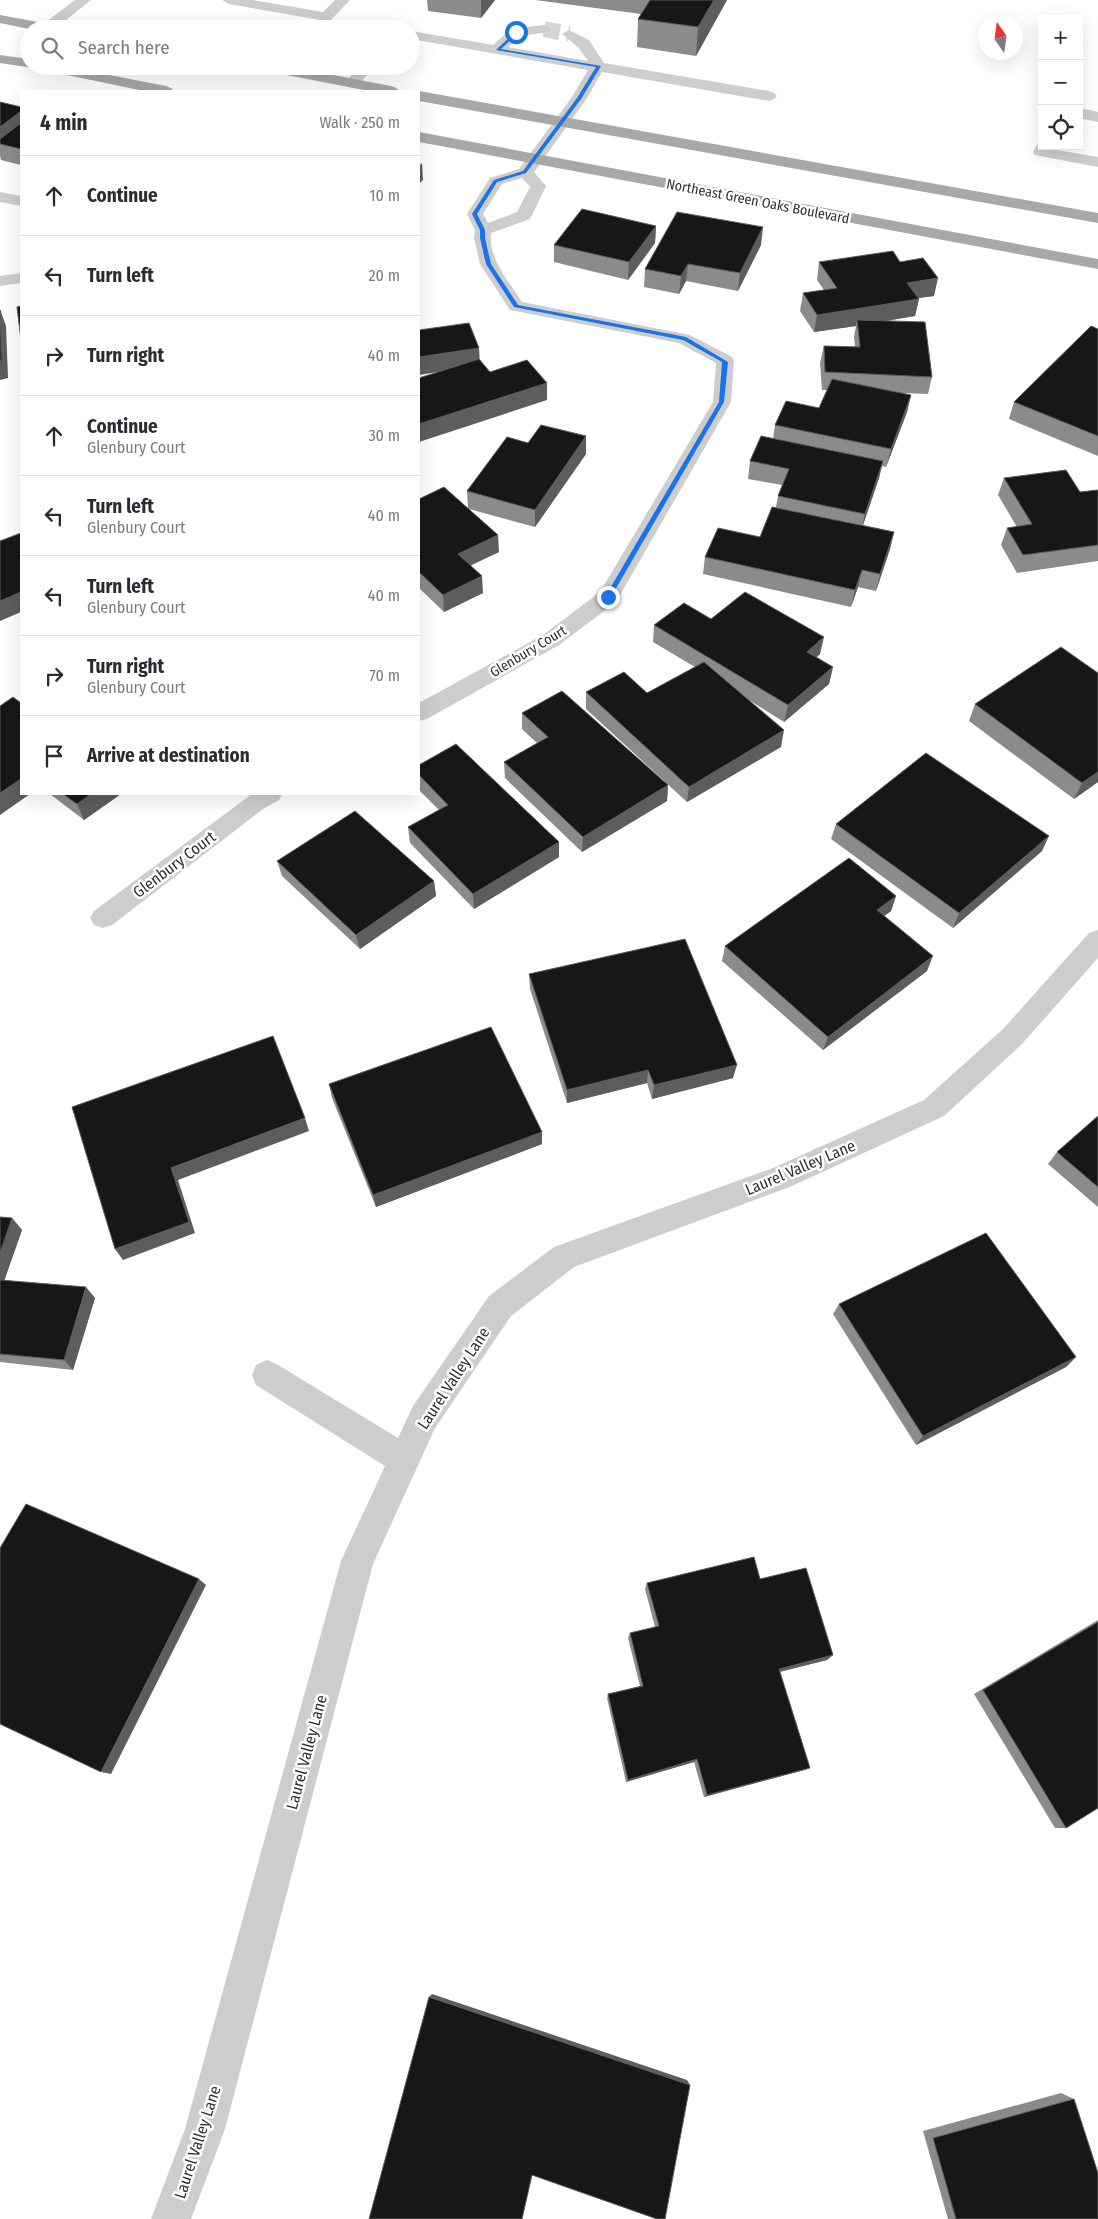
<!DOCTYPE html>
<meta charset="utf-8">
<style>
:root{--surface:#fff;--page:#f7f7f7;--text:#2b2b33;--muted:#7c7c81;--line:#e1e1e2}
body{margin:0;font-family:"Fira Sans Condensed",sans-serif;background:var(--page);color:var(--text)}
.controls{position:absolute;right:15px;top:15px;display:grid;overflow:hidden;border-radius:0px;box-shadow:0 5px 20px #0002}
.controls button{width:45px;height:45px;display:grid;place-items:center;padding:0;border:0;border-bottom:1px solid var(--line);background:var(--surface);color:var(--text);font:25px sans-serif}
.compass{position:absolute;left:978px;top:15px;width:45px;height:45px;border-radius:50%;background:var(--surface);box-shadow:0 5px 20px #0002;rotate:347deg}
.stop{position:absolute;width:15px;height:15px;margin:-11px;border:4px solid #1a73e8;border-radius:50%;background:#fff}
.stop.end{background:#1a73e8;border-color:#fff;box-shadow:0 1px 5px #0008}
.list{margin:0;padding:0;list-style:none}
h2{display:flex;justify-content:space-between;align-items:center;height:65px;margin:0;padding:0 20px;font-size:21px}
h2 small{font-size:16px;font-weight:400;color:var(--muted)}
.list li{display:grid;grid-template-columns:32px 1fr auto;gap:15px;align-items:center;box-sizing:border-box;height:80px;padding:0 20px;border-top:1px solid var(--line)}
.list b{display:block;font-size:19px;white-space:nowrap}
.list p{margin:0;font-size:16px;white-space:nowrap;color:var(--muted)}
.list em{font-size:16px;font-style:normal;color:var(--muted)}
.icon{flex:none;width:28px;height:28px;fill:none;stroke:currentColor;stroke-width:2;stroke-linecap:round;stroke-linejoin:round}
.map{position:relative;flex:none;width:1098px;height:2219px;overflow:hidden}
.search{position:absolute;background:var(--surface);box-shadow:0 5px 20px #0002;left:20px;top:20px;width:400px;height:55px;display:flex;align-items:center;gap:12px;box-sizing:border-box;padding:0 18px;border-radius:28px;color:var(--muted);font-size:19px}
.panel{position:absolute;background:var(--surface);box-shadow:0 5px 20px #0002;left:20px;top:90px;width:400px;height:705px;border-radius:0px}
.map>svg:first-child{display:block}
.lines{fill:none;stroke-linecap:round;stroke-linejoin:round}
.minor-tunnel{stroke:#d6d6d6;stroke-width:16;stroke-dasharray:16 8;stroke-linecap:butt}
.minor{fill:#cdcdcd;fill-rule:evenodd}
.major{fill:#a8a8a8;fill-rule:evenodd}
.wall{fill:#8b8b8b}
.shaded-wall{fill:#5d5d5d}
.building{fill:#171717;stroke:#5d5d5d}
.route{fill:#1a73e8}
.labels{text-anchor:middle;stroke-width:5;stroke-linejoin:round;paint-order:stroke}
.far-street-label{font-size:14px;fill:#303030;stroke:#fff}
.street-label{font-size:16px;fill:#303030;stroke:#fff}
</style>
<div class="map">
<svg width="1098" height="2219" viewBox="0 0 1098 2219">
<rect width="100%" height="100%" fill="#fff"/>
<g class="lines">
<polyline class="minor-tunnel" points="544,29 569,34"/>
<g class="minor">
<polygon points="75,0 91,0 55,29 40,29 42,25"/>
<polygon points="222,0 253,0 323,12 335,0 350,0 331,20 326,21 229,4"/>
<path d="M544 25 551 29 549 32 520 36 508 47 588 61 578 47 562 34 569 30 589 40 604 63 769 91 774 93 777 96 774 99 769 101 602 72 587 98 534 172 546 186 532 215 530 219 491 233C488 258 509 282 522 302L690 335 732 357 734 361 731 402 616 602 559 645 427 719 419 721V703L543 635 600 592 713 402 716 363 679 343 510 310 480 264 474 238 475 230 467 214 490 178 519 169 572 97 588 70 411 39V31L493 45 511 29ZM522 178 530 187 517 212 488 223 483 214 502 184Z"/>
<polygon points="359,66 374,66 357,87 347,87 344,84"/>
<polygon points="1079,108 1098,112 1098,122 1079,118"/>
<polygon points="1042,142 1042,146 1052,146 1051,149 1098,157 1098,167 1035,155 1033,152 1038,143"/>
<polygon points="0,192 21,196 21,206 0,202"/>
<polygon points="21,273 21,283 0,286 0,276"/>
<polygon points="252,794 283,794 279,800 263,809 112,925 103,928 94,925 90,918 94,911"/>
<polygon points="1098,930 1098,958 1022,1044 944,1116 792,1186 574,1267 511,1316 435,1428 373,1564 225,2129 191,2219 151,2219 185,2129 341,1561 385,1466 256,1385 252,1375 256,1365 267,1360 278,1365 398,1438 413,1406 489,1296 554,1247 773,1168 924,1100 1004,1028 1089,933"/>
</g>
<g class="major">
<polygon points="0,15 54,25 61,29 29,29 0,23"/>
<polygon points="0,55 29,59 29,66 63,66 166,86 171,88 174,91 144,91 33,68 0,63"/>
<polygon points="254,66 286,66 391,86 396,88 399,91 369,91 261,70"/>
<polygon points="419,91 1098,213 1098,223 419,101"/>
<polygon points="419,132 1098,259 1098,269 419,142"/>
</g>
</g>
<g class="wall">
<polygon points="427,0 495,0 481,18 428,11"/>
<polygon points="535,0 727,0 696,56 637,47 638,19 641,14"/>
<polygon points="0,102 21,107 21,165 1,160 0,156"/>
<polygon points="656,226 655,243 628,280 554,262 554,245"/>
<polygon points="761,245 738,291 686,281 679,294 644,287 645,269"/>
<polygon points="819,262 900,262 934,296 918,298 919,299 915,316 887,321 932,377 928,394 902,393 911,395 907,412 886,467 882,466 879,478 863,525 894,532 890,549 876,591 858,587 851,607 703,574 705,557 760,537 776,507 778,496 782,485 748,479 750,461 773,439 775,425 819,408 827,390 822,390 820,363 824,346 855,347 854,337 856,326 814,332 800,311 803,293 824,290 817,280"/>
<polygon points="1098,329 1098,456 1009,419 1014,402"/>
<polygon points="586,436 586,454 535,527 469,509 499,552 471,565 483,593 444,612 419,588 419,499 468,508 467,491 528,443"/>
<polygon points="1004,478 1080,492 1098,490 1098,561 1017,573 1001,545 1007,528 1017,527 998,495"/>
<polygon points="711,619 820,654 817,657 833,667 829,684 784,722 749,700 781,747 687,802 586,709 586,692 647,693 695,667 653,642 654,625"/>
<polygon points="1098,673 1098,782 1074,799 969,721 975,704"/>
<polygon points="522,713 668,785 667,801 582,852 505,778 504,762 537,743 522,729"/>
<polygon points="419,765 559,857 474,909 410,843 408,827 439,810 419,790"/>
<polygon points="50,794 121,794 84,820"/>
<polygon points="836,824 1042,851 953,928 831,839"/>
<polygon points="277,861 434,881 436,896 360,949 282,876"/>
<polygon points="896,896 891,911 884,916 927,971 823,1050 722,961 725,946"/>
<polygon points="529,974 733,1078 652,1099 647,1083 567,1103 530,989"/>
<polygon points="329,1084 542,1132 542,1144 376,1207 332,1098"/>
<polygon points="1098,1116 1098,1207 1048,1164 1057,1152"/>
<polygon points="0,1217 12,1218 22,1230 4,1280 95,1298 73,1370 0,1362"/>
<polygon points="839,1304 1076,1357 1066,1367 916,1445 833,1314"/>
<polygon points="760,1579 833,1655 827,1660 780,1672 810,1768 804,1770 704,1797 694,1762 626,1782 607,1698 608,1694 640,1686 628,1638 630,1633 655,1627 645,1589 647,1583"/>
<polygon points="1098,1620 1098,1808 1066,1828 1055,1828 974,1694"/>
<polygon points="1061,2093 1074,2099 1098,2219 948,2219 923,2131"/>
</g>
<g class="shaded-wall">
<polygon points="481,0 495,0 481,18"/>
<polygon points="714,0 727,0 696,56 698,27"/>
<polygon points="21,111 21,132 0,144 0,127"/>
<polygon points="422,163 423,180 419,184 419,166"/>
<polygon points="656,226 655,243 628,280 629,262"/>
<polygon points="763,227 761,245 738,291 740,273"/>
<polygon points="688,264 686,281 679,294 681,276"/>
<polygon points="938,278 934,296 903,300 907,283"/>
<polygon points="919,299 915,316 858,325 857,320 856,326 814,332 817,315"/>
<polygon points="0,309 6,326 8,378 0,380"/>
<polygon points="479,348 480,365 419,375 419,357"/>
<polygon points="547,383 547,400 419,442 419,424"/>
<polygon points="911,395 907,412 886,467 891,449"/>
<polygon points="586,436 586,454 535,527 535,510"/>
<polygon points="883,461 879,478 861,531 865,514"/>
<polygon points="894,532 890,549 876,591 880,574"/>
<polygon points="498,535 499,552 459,571 458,554"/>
<polygon points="862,570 858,587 851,607 855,590"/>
<polygon points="482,576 483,593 444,612 443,595"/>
<polygon points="21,592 21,612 0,621 0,601"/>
<polygon points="824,637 820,654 804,668 807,652"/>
<polygon points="833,667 829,684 784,722 788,705"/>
<polygon points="784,730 781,747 687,802 689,787"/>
<polygon points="1098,772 1098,782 1074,799 1082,783"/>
<polygon points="21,779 21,794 30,794 0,815 0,793"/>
<polygon points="668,785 667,801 582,852 583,837"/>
<polygon points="91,794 121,794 84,820 77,804"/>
<polygon points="1049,836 1042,851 953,928 959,913"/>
<polygon points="559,842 559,857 474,909 473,894"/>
<polygon points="434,881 436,896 360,949 356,935"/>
<polygon points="896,896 891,911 872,925 877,910"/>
<polygon points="933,956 927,971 823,1050 828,1037"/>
<polygon points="737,1065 733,1078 652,1099 654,1085"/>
<polygon points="648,1070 647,1083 567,1103 567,1090"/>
<polygon points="305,1118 309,1131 178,1180 195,1233 123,1260 115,1249 171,1168"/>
<polygon points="542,1132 542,1144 376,1207 373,1195"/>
<polygon points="12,1218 22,1230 1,1290 0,1289 0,1253"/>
<polygon points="86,1287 95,1298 73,1370 64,1360"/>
<polygon points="1076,1357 1066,1367 916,1445 923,1436"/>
<polygon points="199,1579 206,1585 111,1774 101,1772"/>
<polygon points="833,1655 827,1660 774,1673 779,1669"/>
<polygon points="697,1759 694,1762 626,1782 628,1780"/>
<polygon points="810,1768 804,1770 704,1797 707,1795"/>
<polygon points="432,1994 687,2080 690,2085 429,1997"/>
</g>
<g class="building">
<polygon points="650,0 714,0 698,27 638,19"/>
<polygon points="0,102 21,107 21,111 0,127"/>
<polygon points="21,123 21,149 0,144 0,139"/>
<polygon points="582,209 656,226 629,262 554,245"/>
<polygon points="677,212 763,227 740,273 688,264 681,276 645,269"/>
<polygon points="893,251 900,262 923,258 938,278 907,283 919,299 817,315 803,293 837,288 819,262"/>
<polygon points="21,306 21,340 17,307"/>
<polygon points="0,310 2,361 0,361"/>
<polygon points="857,320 925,322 932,377 825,372 824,346 860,347"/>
<polygon points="469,323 479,348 419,357 419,330"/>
<polygon points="1091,326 1098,329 1098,436 1014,402"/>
<polygon points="479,359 490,372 527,360 547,383 419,424 419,378"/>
<polygon points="832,379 911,395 891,449 775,425 786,401 819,408"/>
<polygon points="541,425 586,436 535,510 467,491 507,437 528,443"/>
<polygon points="761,436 883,461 865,514 778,496 789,469 750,461"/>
<polygon points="1066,470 1080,492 1098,490 1098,545 1023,555 1007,528 1032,524 1004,478"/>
<polygon points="444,487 498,535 458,554 482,576 443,595 419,572 419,499"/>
<polygon points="772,507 894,532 880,574 862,570 855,590 705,557 718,528 760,537"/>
<polygon points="21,533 21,592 0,601 0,541"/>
<polygon points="745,592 824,637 807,652 833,667 788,705 654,625 684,603 711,619"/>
<polygon points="1061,647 1098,673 1098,772 1082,783 975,704"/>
<polygon points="704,662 784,730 689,787 586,692 624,672 647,693"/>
<polygon points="562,691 668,785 583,837 504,762 548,737 522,713"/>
<polygon points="13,697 21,703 21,779 0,793 0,706"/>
<polygon points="456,744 559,842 473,894 408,827 448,805 419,775 419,765"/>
<polygon points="926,753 1049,836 959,913 836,824"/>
<polygon points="63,794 91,794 77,804"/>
<polygon points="355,811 434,881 356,935 277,861"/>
<polygon points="849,858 896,896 877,910 933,956 828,1037 725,946"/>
<polygon points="685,939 737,1065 654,1085 648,1070 567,1090 529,974"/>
<polygon points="491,1027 542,1132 373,1195 329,1084"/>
<polygon points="273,1036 305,1118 171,1168 189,1222 115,1249 72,1107"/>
<polygon points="1098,1116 1098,1187 1057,1152"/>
<polygon points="0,1217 12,1218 0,1253"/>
<polygon points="986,1233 1076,1357 923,1436 839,1304"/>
<polygon points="0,1280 86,1287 64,1360 0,1354"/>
<polygon points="26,1504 199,1579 101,1772 0,1724 0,1548"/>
<polygon points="754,1557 760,1579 806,1568 833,1655 779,1669 810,1768 707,1795 697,1759 628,1780 608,1694 643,1686 630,1633 659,1626 647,1583"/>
<polygon points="1098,1622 1098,1808 1066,1828 983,1690"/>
<polygon points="429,1997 690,2085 665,2219 657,2219 532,2175 522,2219 369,2219"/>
<polygon points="1074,2099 1098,2173 1098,2219 956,2219 933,2138"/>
</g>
<polygon class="route" points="516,31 518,33 501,49 601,66 581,99 526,173 497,182 477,214 485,230 485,238 491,264 518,305 686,337 728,362 724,402 611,597 608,599 605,597 719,402 722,362 683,340 514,307 486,264 480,238 480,230 472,214 494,180 523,171 577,98 596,67 496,50"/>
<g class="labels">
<g class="far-street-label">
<text transform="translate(758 201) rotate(11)" y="5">Northeast Green Oaks Boulevard</text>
<text transform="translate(528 651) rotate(-31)" y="5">Glenbury Court</text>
</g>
<g class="street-label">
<text transform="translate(174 864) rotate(-37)" y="6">Glenbury Court</text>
<text transform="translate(800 1167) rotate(-23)" y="6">Laurel Valley Lane</text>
<text transform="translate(453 1378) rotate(-57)" y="6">Laurel Valley Lane</text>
<text transform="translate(306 1752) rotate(-75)" y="6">Laurel Valley Lane</text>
<text transform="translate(197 2142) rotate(-72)" y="6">Laurel Valley Lane</text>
</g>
</g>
</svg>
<div class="controls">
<button>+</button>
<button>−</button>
<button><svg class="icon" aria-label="locate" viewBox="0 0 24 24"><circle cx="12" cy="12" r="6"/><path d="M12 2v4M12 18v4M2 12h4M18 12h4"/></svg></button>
</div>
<svg class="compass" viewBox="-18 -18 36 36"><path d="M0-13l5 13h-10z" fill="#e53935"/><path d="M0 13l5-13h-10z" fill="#7c7c81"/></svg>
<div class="stop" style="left:516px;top:32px"></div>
<div class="stop end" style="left:608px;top:597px"></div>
<div class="search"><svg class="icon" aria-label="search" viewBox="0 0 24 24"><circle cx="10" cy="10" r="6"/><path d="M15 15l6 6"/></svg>Search here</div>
<section class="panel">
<h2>4 min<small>Walk · 250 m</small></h2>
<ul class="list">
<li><svg class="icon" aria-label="ahead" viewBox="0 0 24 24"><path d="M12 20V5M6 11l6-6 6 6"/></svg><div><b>Continue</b></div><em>10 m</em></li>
<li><svg class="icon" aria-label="left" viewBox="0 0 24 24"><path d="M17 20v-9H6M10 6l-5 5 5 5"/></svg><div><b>Turn left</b></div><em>20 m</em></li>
<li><svg class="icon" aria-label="right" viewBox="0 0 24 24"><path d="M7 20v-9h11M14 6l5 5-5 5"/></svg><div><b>Turn right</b></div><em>40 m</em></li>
<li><svg class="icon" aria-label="ahead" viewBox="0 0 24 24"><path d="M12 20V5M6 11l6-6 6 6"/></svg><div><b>Continue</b><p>Glenbury Court</p></div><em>30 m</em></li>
<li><svg class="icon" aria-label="left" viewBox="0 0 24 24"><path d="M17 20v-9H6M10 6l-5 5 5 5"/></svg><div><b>Turn left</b><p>Glenbury Court</p></div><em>40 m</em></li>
<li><svg class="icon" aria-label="left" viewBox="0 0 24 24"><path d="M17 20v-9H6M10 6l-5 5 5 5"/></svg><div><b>Turn left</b><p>Glenbury Court</p></div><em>40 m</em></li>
<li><svg class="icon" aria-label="right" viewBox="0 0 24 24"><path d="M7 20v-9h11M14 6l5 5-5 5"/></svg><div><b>Turn right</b><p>Glenbury Court</p></div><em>70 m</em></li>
<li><svg class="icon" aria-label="arrive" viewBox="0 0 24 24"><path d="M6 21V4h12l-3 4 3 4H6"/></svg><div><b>Arrive at destination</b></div></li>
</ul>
</section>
</div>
